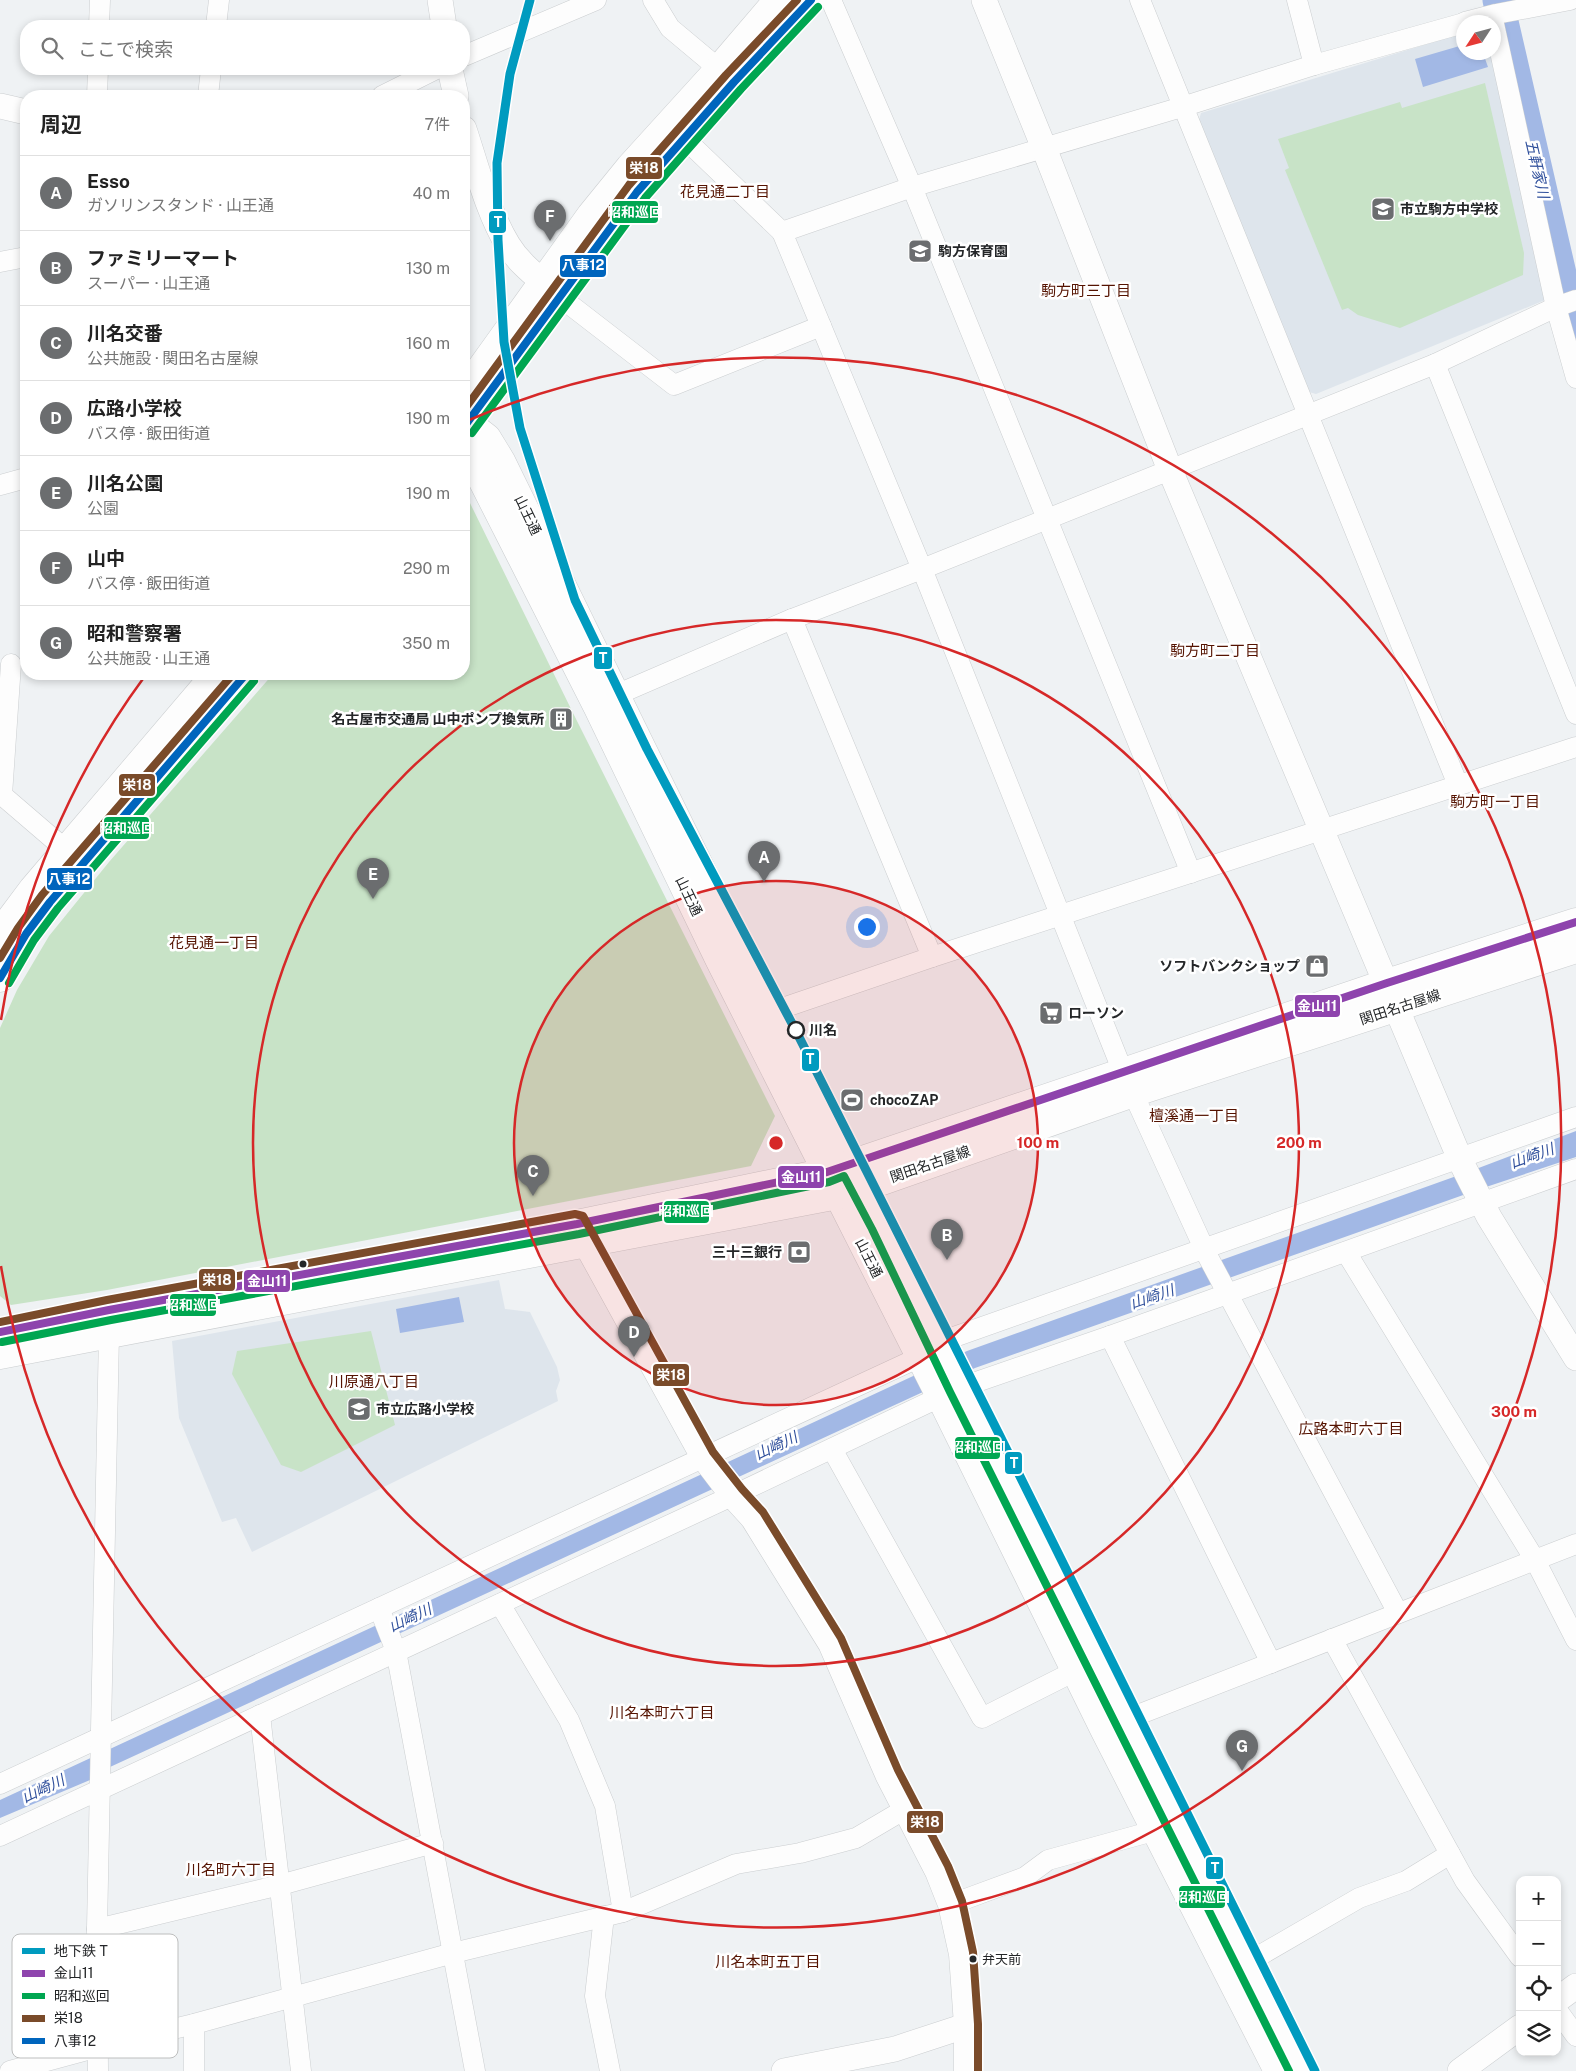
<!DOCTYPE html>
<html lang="ja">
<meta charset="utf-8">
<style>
:root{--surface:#fff;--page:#f2f2f2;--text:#222;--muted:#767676;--line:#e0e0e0;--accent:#6b6d6f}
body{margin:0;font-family:"Public Sans","Noto Sans JP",sans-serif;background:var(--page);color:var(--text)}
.controls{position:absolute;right:15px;bottom:15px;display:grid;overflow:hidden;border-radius:10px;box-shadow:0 2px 8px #0003}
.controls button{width:45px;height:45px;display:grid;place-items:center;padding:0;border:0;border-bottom:1px solid var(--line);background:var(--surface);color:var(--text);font:25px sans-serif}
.compass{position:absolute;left:1456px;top:15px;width:45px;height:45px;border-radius:50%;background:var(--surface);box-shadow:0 2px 8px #0003;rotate:234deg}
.you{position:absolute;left:866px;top:926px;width:18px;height:18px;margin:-12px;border:4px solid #fff;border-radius:50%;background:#1a73e8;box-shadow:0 0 0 8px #1a73e833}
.badge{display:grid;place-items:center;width:32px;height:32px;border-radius:50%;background:var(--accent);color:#fff;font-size:16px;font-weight:700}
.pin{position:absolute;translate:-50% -41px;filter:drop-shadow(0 1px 2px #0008)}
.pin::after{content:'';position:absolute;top:26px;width:18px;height:15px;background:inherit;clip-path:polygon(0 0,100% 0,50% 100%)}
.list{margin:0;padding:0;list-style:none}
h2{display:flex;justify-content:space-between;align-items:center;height:65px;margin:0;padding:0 20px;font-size:21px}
h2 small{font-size:16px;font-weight:400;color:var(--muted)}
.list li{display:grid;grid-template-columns:32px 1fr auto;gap:15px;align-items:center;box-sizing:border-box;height:75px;padding:0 20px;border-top:1px solid var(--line)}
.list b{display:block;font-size:19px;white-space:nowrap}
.list p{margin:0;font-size:16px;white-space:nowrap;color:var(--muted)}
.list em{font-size:16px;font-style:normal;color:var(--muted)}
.icon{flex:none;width:28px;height:28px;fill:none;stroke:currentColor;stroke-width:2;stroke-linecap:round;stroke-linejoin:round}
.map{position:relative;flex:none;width:1576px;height:2071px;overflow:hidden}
.search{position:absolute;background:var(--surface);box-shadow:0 2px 8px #0003;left:20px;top:20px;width:450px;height:55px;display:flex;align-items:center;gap:12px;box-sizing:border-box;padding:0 18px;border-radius:20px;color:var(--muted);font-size:19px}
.panel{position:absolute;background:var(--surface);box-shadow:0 2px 8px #0003;left:20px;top:90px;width:450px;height:590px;border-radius:20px}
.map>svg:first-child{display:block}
.built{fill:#dee5ec}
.green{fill:#c8e3c7}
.water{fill:#a2b8e5}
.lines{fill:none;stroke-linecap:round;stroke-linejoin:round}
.river{stroke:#a2b8e5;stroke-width:31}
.minor-casing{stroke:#cbced0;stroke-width:21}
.tertiary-casing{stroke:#cbced0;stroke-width:26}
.primary-casing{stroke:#cbced0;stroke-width:29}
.trunk-casing{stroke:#cbced0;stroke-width:29}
.minor{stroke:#fdfdfd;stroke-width:20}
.tertiary{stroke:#fdfdfd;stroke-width:25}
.primary{stroke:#fdfdfd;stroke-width:28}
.trunk{stroke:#fdfdfd;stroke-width:28}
.bus-1-casing{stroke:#fff;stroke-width:11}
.bus-2-casing{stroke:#fff;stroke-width:11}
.bus-3-casing{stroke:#fff;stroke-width:11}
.bus-4-casing{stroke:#fff;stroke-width:11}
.bus-1{stroke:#8e44ad;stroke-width:8}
.bus-2{stroke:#00a651;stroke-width:8}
.bus-3{stroke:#7a4b2a;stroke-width:8}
.bus-4{stroke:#0065bd;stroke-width:8}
.metro-1-casing{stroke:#fff;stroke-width:12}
.metro-1{stroke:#009bbf;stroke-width:9}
.ring{fill:none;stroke:#d62828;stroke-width:2.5}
.stop-dot{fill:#fff;stroke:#242628;stroke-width:2.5}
.bus-dot{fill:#242628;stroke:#fff;stroke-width:2}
.labels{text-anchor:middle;stroke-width:5;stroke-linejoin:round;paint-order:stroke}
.bus-label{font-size:13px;fill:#242628;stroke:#fff;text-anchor:start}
.poi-label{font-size:14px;font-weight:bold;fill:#242628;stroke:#fff;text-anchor:start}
.street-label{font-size:14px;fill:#242628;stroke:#fff}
.stop-label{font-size:14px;font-weight:bold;fill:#242628;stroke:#fff;text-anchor:start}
.water-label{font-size:15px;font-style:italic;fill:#30509c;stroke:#fff}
.neighbourhood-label{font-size:15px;fill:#551301;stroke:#fff}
.key{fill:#fff;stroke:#bdbebe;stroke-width:1}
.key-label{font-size:14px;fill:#242628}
.centre{fill:#d62828;stroke:#fff;stroke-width:2.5}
.ring-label{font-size:15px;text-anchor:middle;font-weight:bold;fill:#d62828;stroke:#fff;stroke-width:5;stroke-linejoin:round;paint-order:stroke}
.line-badge{stroke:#fff;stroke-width:2}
.badge-label{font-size:14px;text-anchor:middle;font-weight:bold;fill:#fff}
</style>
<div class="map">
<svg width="1576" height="2071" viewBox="0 0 1576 2071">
<rect width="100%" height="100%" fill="#eff2f4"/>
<g class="built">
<polygon points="1463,33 1464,52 1494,52 1550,298 1316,394 1309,392 1199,120 1201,113"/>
<polygon points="499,1280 505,1309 530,1312 557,1367 560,1380 556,1391 558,1401 252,1552 236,1518 222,1522 179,1418 172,1341"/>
</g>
<g class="green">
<polygon points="1485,83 1524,253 1523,275 1400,328 1358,315 1348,308 1342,310 1285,170 1289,168 1278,139 1400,102 1402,108"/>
<polygon points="469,501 573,713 775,1116 751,1166 107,1290 11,1305 0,1296 0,1028 17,990 49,936 109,862 273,674 464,674 464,502"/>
<polygon points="371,1331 395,1425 301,1472 281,1465 232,1374 237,1351"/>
</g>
<g class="water">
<polygon points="1463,45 1464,52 1483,53 1488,67 1423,87 1415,59"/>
<polygon points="1576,1131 1576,1157 1483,1188 975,1368 110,1767 90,1780 0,1818 0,1800 967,1351 1476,1169"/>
<polygon points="459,1297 464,1322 400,1333 396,1309"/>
</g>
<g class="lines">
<polyline class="river" points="1498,0 1576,339"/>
<g class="minor-casing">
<g id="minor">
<polyline points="653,0 670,28 719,69"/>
<polyline points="831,0 912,187 1191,873"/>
<polyline points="1140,0 1458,785"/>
<polyline points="1297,0 1314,65"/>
<polyline points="1465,22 1496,14 1570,0"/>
<polyline points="1494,24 1556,307 1576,378"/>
<polyline points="99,26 100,0"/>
<polyline points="216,26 219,0"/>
<polyline points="464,56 596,0"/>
<polyline points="97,96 98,69"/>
<polyline points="208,96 211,69"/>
<polyline points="382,96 436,69"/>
<polyline points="685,139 782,232"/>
<polyline points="0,262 26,257"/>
<polyline points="560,297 674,385 821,326"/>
<polyline points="1435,364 1576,714"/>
<polyline points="0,485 26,478"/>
<polyline points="792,619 932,957"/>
<polyline points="11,664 2,795 66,850"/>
<polyline points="616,695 792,619 922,569 1435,364 1556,307 1576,300"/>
<polyline points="771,1012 932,957 1576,747"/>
<polyline points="1123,1072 922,569 782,232 912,187 1182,107 1314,65 1464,23"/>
<polyline points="1133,1093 1207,1255 1398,1613"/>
<polyline points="1346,1252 1535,1560 1576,1640"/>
<polyline points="1110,1336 1271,1663"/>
<polyline points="937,1343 1576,1117"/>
<polyline points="959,1388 1110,1336 1576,1169"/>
<polyline points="832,1449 982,1718 1075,1671"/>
<polyline points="500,1604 569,1720 605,1806 623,1912"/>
<polyline points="379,1608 396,1651 475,2071"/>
<polyline points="1332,1639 1465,1881 1520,1957"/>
<polyline points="260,1715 301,2071"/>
<polyline points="1112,1725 1576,1544"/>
<polyline points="0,1784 920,1357"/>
<polyline points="0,1836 734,1495 940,1397"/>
<polyline points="952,1904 1025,1877 1048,1860 1157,1830"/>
<polyline points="604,1916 595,1996 610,2071"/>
<polyline points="97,1929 280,1885 433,1843"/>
<polyline points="1245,1964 1359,1898 1406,1881 1450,1854"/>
<polyline points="1557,2010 1576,2036"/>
<polyline points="10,2071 98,2047 194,2024 453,1953 623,1912 736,1864 800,1853 856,1838 907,1808"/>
<polyline points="98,2071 97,1929 109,1333"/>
<polyline points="194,2071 194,2024"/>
</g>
</g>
<g class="tertiary-casing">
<g id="tertiary">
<polyline points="440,0 444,26"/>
<polyline points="984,0 1044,148 1170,470 1462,1164 1489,1217 1576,1358"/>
<polyline points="450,69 456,96"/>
<polyline points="0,106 26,112"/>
<path d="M464 129C476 165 488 213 508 245 517 260 530 271 543 282"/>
<polyline points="1557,2000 1576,1986"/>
<polyline points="784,2071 895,2049 968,2025"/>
<polyline points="1460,2071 1520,2027"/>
</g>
</g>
<g class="primary-casing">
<g id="primary">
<polyline points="464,420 487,438 501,461 771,1012 881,1224 959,1388 1300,2071"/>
<polyline points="464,444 598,708 719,959 939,1394 1104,1729 1278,2071"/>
<polyline points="579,1228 705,1457 734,1495 754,1517 832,1643 889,1774 939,1871 952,1904 963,1954 968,2025 968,2071"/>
<polyline points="0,1332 109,1310 577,1224 827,1172 1387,983 1576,922"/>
<polyline points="0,1355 838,1195 862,1188 1133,1093 1576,949"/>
</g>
</g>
<g class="trunk-casing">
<g id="trunk">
<polyline points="464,392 591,215 630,167 719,69 778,0"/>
<polyline points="464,427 637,192 734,82 811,0"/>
<polyline points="0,933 33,889 216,674"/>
<polyline points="0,978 26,934 50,902 246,674"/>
</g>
</g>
<use href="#minor" class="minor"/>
<use href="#tertiary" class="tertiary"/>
<use href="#primary" class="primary"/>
<use href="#trunk" class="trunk"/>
<g class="bus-1-casing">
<polyline id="bus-1" points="0,1332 109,1310 577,1224 827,1172 1387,983 1576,922"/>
</g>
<g class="bus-2-casing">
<g id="bus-2">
<polyline points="472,433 645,198 741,89 818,7"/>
<polyline points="9,983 34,940 58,908 254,681"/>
<polyline points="2,1342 111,1320 579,1234 829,1182 844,1176 872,1229 950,1392 1289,2071"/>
</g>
</g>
<g class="bus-3-casing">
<g id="bus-3">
<polyline points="464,410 629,185 726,75 797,0"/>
<polyline points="0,958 18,928 42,895 233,674"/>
<polyline points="0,1322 107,1300 575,1214 583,1216 713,1452 742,1489 763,1512 841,1638 898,1770 948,1866 962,1901 973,1952 978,2024 978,2071"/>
</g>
</g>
<g class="bus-4-casing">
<g id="bus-4">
<polyline points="464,427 637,192 734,82 811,0"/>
<polyline points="0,978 26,934 50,902 246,674"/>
</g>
</g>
<use href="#bus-1" class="bus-1"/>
<use href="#bus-2" class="bus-2"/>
<use href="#bus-3" class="bus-3"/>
<use href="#bus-4" class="bus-4"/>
<g class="metro-1-casing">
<polyline id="metro-1" points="530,0 510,74 497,163 498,240 504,342 520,428 575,600 647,749 796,1031 1000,1436 1315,2071"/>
</g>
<use href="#metro-1" class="metro-1"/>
</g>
<circle cx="776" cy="1143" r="262" fill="#d62828" fill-opacity=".12"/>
<g class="ring">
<circle cx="776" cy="1143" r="262"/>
<circle cx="776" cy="1143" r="523"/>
<path d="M1 1020A785 785 0 0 1 145 676M469 420A785 785 0 1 1 1 1266"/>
</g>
<defs>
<g id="school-square" transform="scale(1.25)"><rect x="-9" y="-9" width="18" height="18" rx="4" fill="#6b6d6f" stroke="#fff"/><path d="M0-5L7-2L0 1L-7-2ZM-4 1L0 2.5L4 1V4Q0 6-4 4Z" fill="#fff"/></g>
<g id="building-square" transform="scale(1.25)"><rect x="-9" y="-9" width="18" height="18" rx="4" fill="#6b6d6f" stroke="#fff"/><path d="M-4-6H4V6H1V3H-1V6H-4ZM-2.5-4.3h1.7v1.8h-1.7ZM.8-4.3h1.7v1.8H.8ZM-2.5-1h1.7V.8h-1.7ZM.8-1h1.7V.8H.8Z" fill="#fff"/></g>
<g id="shop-square" transform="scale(1.25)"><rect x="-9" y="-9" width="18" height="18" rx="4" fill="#6b6d6f" stroke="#fff"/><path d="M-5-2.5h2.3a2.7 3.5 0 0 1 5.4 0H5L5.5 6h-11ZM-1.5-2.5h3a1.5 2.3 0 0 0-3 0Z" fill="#fff"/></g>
<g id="supermarket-square" transform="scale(1.25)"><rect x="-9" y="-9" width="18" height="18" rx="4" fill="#6b6d6f" stroke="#fff"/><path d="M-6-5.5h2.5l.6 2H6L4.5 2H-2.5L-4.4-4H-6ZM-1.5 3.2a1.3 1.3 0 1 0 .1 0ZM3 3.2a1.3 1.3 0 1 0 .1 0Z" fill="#fff"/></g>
<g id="stadium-square" transform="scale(1.25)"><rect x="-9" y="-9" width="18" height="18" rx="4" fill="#6b6d6f" stroke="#fff"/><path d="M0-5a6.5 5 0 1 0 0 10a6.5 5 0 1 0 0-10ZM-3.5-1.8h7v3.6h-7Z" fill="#fff"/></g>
<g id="bank-square" transform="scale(1.25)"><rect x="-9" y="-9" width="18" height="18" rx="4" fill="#6b6d6f" stroke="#fff"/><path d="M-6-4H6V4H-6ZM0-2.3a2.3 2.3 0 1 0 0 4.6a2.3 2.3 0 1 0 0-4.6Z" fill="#fff"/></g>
</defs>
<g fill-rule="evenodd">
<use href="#school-square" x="1383" y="209"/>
<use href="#school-square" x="920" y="251"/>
<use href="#building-square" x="561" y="719"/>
<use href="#shop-square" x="1317" y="966"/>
<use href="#supermarket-square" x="1051" y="1013"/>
<use href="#stadium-square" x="852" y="1100"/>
<use href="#bank-square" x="799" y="1252"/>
<use href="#school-square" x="359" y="1409"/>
</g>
<circle class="stop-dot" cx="796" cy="1030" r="8"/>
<g class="bus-dot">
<circle cx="303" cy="1264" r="4.5"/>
<circle cx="973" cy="1959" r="4.5"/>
</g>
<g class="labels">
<g class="bus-label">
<text x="982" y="1964">弁天前</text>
</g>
<g class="poi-label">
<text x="1400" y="214">市立駒方中学校</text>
<text x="938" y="256">駒方保育園</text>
<text x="544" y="724" text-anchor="end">名古屋市交通局 山中ポンプ換気所</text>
<text x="1300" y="971" text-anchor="end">ソフトバンクショップ</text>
<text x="1068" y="1018">ローソン</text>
<text x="870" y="1105">chocoZAP</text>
<text x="782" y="1257" text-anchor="end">三十三銀行</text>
<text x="376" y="1414">市立広路小学校</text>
</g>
<g class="street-label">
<text transform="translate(528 515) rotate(64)" y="5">山王通</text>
<text transform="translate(689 896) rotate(64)" y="5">山王通</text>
<text transform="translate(1400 1007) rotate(-18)" y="5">関田名古屋線</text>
<text transform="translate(930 1164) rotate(-19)" y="5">関田名古屋線</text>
<text transform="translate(869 1258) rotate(63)" y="5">山王通</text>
</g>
<g class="stop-label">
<text x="809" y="1035">川名</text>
</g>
<g class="water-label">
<text transform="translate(1537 169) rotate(77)" y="5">五軒家川</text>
<text transform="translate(1532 1156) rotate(-20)" y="5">山崎川</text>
<text transform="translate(1152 1297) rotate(-19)" y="5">山崎川</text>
<text transform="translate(776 1446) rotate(-25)" y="5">山崎川</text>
<text transform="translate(410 1618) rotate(-25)" y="5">山崎川</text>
<text transform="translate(43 1789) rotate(-25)" y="5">山崎川</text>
</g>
<g class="neighbourhood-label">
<text x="725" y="197">花見通二丁目</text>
<text x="1086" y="296">駒方町三丁目</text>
<text x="1215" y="656">駒方町二丁目</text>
<text x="1495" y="807">駒方町一丁目</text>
<text x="214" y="948">花見通一丁目</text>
<text x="1194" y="1121">檀溪通一丁目</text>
<text x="374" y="1387">川原通八丁目</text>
<text x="1351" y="1434">広路本町六丁目</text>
<text x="662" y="1718">川名本町六丁目</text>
<text x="231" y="1875">川名町六丁目</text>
<text x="768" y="1967">川名本町五丁目</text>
</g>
</g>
<rect x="12" y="1934" width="166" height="124" rx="8" class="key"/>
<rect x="22" y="1948" width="23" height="6" fill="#009bbf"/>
<rect x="22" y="1970" width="23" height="7" fill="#8e44ad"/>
<rect x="22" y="1993" width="23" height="6" fill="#00a651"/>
<rect x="22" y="2015" width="23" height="7" fill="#7a4b2a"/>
<rect x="22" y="2038" width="23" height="6" fill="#0065bd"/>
<g class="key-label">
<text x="54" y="1956">地下鉄 T</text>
<text x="54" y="1978">金山11</text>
<text x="54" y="2001">昭和巡回</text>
<text x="54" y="2023">栄18</text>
<text x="54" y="2046">八事12</text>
</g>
<circle cx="776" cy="1143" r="8" class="centre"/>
<g class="ring-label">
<text x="1038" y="1148">100 m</text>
<text x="1299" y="1148">200 m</text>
<text x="1514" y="1417">300 m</text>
</g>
<g class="line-badge">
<rect x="625" y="156" width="38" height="24" rx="5" fill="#7a4b2a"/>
<rect x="611" y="200" width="48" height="24" rx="5" fill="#00a651"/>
<rect x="488" y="210" width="19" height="24" rx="5" fill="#009bbf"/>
<rect x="559" y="254" width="48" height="24" rx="5" fill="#0065bd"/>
<rect x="593" y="646" width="20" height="24" rx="5" fill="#009bbf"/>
<rect x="118" y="773" width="38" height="24" rx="5" fill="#7a4b2a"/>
<rect x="103" y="816" width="47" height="24" rx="5" fill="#00a651"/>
<rect x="46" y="867" width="47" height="24" rx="5" fill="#0065bd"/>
<rect x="1294" y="994" width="47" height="24" rx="5" fill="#8e44ad"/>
<rect x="801" y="1048" width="19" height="24" rx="5" fill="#009bbf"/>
<rect x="777" y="1165" width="48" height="24" rx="5" fill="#8e44ad"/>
<rect x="663" y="1200" width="47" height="24" rx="5" fill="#00a651"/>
<rect x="198" y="1268" width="38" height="24" rx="5" fill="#7a4b2a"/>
<rect x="243" y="1269" width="48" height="24" rx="5" fill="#8e44ad"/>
<rect x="169" y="1293" width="48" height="24" rx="5" fill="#00a651"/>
<rect x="652" y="1363" width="38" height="24" rx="5" fill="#7a4b2a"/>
<rect x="954" y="1436" width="47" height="24" rx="5" fill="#00a651"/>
<rect x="1004" y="1451" width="19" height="24" rx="5" fill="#009bbf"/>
<rect x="906" y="1810" width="38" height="24" rx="5" fill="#7a4b2a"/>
<rect x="1205" y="1856" width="19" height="24" rx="5" fill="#009bbf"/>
<rect x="1178" y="1885" width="48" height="24" rx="5" fill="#00a651"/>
</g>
<g class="badge-label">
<text x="644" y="173">栄18</text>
<text x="635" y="217">昭和巡回</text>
<text x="498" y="227">T</text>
<text x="583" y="270">八事12</text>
<text x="603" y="663">T</text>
<text x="137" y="790">栄18</text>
<text x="127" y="833">昭和巡回</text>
<text x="69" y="884">八事12</text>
<text x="1317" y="1011">金山11</text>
<text x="810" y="1064">T</text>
<text x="801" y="1182">金山11</text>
<text x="686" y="1216">昭和巡回</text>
<text x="217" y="1285">栄18</text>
<text x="267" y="1286">金山11</text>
<text x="193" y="1310">昭和巡回</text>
<text x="671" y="1380">栄18</text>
<text x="978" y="1452">昭和巡回</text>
<text x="1014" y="1468">T</text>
<text x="925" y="1827">栄18</text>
<text x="1215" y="1873">T</text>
<text x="1202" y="1902">昭和巡回</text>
</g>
</svg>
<div class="controls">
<button>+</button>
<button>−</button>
<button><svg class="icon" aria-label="locate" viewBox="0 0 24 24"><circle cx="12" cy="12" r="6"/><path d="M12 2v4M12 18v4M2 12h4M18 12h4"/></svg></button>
<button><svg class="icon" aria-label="layers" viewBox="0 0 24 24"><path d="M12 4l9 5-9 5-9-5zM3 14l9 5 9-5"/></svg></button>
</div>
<svg class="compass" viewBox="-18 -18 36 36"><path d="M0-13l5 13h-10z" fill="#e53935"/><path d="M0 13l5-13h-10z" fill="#767676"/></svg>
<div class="you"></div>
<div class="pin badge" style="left:764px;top:882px">A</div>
<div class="pin badge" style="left:947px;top:1260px">B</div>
<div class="pin badge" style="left:533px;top:1196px">C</div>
<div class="pin badge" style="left:634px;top:1357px">D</div>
<div class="pin badge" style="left:373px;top:899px">E</div>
<div class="pin badge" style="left:550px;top:241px">F</div>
<div class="pin badge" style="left:1242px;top:1771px">G</div>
<div class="search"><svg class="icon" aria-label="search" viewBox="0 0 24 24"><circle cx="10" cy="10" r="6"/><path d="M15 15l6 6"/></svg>ここで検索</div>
<section class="panel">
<h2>周辺<small>7件</small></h2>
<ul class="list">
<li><span class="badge">A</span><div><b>Esso</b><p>ガソリンスタンド · 山王通</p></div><em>40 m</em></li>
<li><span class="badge">B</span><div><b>ファミリーマート</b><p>スーパー · 山王通</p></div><em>130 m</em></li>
<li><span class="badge">C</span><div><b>川名交番</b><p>公共施設 · 関田名古屋線</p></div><em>160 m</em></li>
<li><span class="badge">D</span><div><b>広路小学校</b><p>バス停 · 飯田街道</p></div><em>190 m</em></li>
<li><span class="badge">E</span><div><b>川名公園</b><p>公園</p></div><em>190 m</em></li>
<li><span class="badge">F</span><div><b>山中</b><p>バス停 · 飯田街道</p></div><em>290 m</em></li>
<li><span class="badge">G</span><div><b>昭和警察署</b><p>公共施設 · 山王通</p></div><em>350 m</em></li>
</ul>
</section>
</div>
